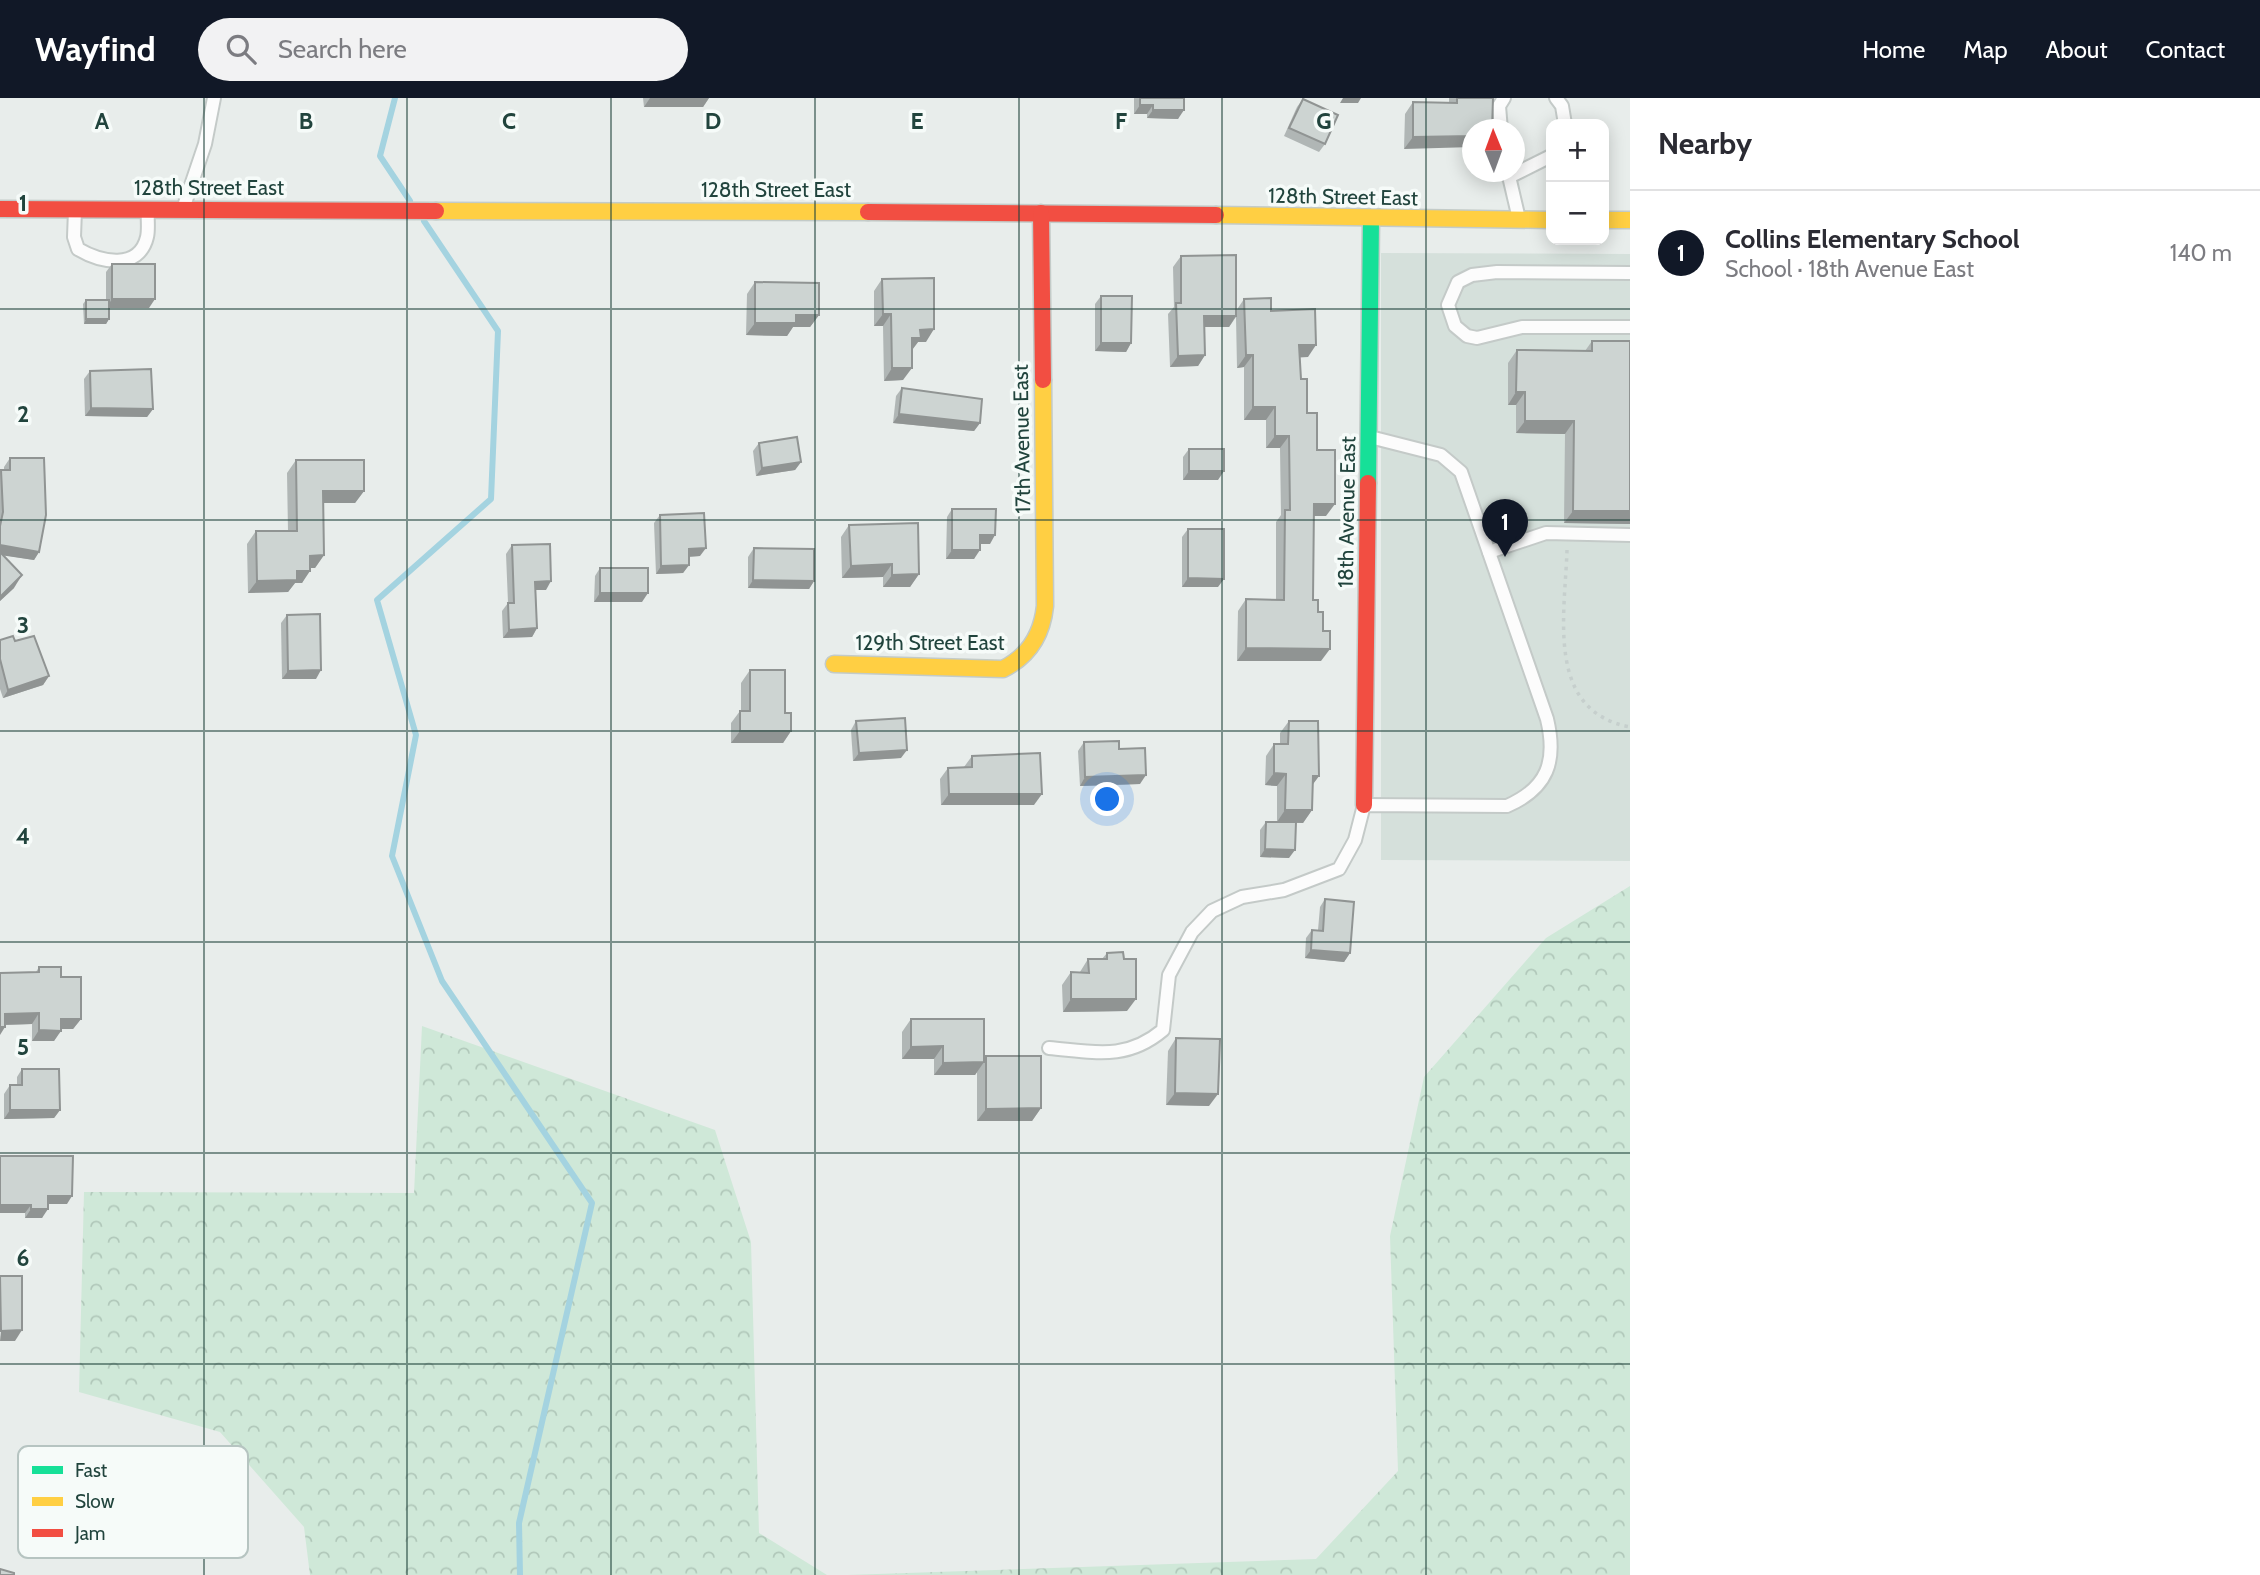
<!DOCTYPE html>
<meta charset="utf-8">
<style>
:root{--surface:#fff;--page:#f2f2f3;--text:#2b2b33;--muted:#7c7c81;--line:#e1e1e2;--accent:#111827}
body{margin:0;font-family:Cabin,sans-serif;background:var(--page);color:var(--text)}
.controls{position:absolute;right:21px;top:21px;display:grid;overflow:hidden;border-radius:14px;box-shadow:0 4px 18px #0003}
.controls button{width:63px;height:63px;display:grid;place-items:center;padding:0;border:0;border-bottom:2px solid var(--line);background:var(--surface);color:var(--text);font:35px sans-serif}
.compass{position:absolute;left:1462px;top:21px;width:63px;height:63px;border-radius:50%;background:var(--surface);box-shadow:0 4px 18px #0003;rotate:359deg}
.you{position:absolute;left:1108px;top:702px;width:24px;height:24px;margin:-18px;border:5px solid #fff;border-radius:50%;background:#1a73e8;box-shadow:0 0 0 10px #1a73e833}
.badge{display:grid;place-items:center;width:46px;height:46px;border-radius:50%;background:var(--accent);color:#fff;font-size:23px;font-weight:700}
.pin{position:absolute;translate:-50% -58px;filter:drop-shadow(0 2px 4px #0008)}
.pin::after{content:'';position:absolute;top:37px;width:24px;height:21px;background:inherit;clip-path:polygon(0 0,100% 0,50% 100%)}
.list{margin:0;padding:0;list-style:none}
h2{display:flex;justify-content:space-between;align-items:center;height:91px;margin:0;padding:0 28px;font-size:30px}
h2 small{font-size:23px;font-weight:400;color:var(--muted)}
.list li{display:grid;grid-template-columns:46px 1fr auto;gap:21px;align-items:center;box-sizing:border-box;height:126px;padding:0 28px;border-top:2px solid var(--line)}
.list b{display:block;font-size:26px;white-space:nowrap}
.list p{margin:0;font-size:23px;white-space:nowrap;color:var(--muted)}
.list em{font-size:23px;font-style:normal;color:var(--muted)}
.icon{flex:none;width:38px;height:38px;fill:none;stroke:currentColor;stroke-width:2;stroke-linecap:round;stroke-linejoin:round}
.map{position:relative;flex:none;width:1630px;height:1477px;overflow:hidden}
header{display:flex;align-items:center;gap:42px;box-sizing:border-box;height:98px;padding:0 35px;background:var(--accent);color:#fff}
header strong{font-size:33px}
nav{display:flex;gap:38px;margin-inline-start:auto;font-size:24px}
.search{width:490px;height:63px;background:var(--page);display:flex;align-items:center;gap:18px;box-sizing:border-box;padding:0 24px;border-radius:38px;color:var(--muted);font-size:26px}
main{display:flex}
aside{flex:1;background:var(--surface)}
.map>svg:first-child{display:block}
.built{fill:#d5e0db}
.forest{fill:url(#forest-crowns)}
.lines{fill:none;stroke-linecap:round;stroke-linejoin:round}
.stream{stroke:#a4d3e0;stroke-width:6}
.lane-casing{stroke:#c4cac8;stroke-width:16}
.fast-casing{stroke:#c3cbc8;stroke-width:19}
.slow-casing{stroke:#c3cbc8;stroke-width:19}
.jam-casing{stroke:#c3cbc8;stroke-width:19}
.path{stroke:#c6cfcd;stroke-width:3.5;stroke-dasharray:3.5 5;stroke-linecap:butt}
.lane{stroke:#fcfcfc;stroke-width:12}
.fast{stroke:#16e098;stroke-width:16}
.slow{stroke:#ffcf43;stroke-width:16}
.jam{stroke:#f24e42;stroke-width:16}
.wall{fill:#b0b6b5}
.shaded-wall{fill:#909493}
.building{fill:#cdd4d2;stroke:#909493;stroke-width:2}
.grid{fill:none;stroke:#21443d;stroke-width:2;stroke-opacity:0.55}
.labels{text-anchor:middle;stroke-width:7;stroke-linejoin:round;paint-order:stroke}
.street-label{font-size:21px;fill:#21443d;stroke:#f6fbf9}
.key{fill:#f6fbf9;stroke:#b6c4c1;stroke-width:2}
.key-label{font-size:19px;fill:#21443d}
.grid-label{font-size:23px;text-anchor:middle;font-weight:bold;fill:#21443d;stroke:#f6fbf9;stroke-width:7;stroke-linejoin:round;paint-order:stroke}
</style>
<header>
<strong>Wayfind</strong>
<div class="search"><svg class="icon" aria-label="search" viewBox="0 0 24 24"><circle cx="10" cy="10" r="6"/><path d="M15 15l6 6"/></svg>Search here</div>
<nav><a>Home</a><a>Map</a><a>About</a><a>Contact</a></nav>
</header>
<main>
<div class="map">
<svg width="1630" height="1477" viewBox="0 0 1630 1477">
<defs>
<pattern id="forest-crowns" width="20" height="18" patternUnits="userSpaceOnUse" patternTransform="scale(1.75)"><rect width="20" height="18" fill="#cfe8d8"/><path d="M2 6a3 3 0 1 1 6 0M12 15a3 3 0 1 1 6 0" fill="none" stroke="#b1c8ba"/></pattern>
</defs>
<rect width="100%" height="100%" fill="#e8edeb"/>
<polygon class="built" points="1381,155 1630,156 1630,763 1381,762"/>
<g class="forest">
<polygon points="1630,788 1630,1477 847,1477 1316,1461 1398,1373 1390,1138 1424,979 1546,840"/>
<polygon points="422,928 715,1032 751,1144 759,1435 827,1477 310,1477 304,1429 220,1334 79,1294 84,1094 414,1095"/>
</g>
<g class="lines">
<g class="stream">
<polyline points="395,0 380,58 410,103"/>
<polyline points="424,123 498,233 491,401 377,502 416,637 392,758 442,883 592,1105 519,1425 520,1477"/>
</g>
<g class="lane-casing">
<g id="lane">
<polyline points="1556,0 1562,8 1565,26"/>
<polyline points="1501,32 1499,8 1504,0"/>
<polyline points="1508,74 1519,121"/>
<polyline points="1509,79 1551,58"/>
<polyline points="183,111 205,46 214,0"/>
<path d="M75 112 74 139 78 151C100 164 139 173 147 139 149 131 147 120 148 112"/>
<polyline points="1630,175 1497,174 1472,177 1458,184 1448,207 1455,228 1467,238 1477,240 1522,229 1630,229"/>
<polyline points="1489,454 1546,435 1630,437"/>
<path d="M1049 950C1094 954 1126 963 1163 932L1169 877 1192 834 1212 813 1242 799 1284 792 1339 771 1355 742 1364 707 1507 708C1548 690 1557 663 1547 621L1461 374 1441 357 1370 339"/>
</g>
</g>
<g class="fast-casing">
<polyline id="fast" points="1368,385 1371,121"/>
</g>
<g class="slow-casing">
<g id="slow">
<polyline points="436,113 868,114"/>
<polyline points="1216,117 1551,122"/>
<polyline points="1604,122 1630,122"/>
<path d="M834 566 1003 571C1029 558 1042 537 1045 508L1043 282"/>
</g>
</g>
<g class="jam-casing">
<g id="jam">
<polyline points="0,111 436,113"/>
<polyline points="868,114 1216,117"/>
<polyline points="1041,115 1043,282"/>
<polyline points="1364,707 1368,385"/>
</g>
</g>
<path class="path" d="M1567 452C1565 517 1545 613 1630 629"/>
<use href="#lane" class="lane"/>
<use href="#fast" class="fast"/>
<use href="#slow" class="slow"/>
<use href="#jam" class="jam"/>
</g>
<g class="wall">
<polygon points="643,0 709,0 703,9 644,9"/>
<polygon points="1134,0 1184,0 1178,21 1147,20 1147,16 1134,16"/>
<polygon points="1449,0 1493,0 1404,51 1405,16 1413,4 1449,5"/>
<polygon points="1303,1 1325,46 1319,54 1284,38 1297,9"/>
<polygon points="1181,158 1236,213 1244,201 1271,213 1308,259 1300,259 1301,281 1307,315 1317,352 1326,418 1314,418 1313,502 1318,514 1321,563 1237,563 1238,513 1246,501 1276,501 1276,424 1281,417 1280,350 1266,350 1266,322 1244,322 1244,269 1237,270 1236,219 1229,229 1205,229 1205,257 1198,268 1170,269 1168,216 1174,209 1173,169"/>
<polygon points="112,166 149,210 109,210 109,221 106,226 84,226 83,206 86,202 106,202 106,174"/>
<polygon points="882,181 926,244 918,244 912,252 903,282 884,283 883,228 874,228 874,193"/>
<polygon points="755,184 819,217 810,229 793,229 787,238 746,237 747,196"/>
<polygon points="1101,198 1131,245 1126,254 1095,253 1095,206"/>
<polygon points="1592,243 1630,426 1564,425 1565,336 1516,335 1516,307 1508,307 1508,265 1517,252 1585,253"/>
<polygon points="90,273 153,311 147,319 85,318 84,281"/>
<polygon points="902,290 980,325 974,333 893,325 896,298"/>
<polygon points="759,345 801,364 795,372 756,378 753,353"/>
<polygon points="1189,351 1218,382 1183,382 1183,359"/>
<polygon points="10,360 39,454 34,462 3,457 14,490 0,503 0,374 1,372 4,372 4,369"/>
<polygon points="296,362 364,393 355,405 323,405 324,457 315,470 310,470 302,485 295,485 288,494 248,495 247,446 256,433 288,433 287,375"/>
<polygon points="952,411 990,446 980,446 974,461 946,461 947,419"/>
<polygon points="660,417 700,458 689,459 689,467 683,475 656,476 654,425"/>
<polygon points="849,427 919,476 910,489 883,489 883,479 842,480 841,439"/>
<polygon points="1188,431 1218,489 1182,489 1182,439"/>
<polygon points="512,447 546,492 536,492 537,530 532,539 503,540 502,513 508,505 506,456"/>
<polygon points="754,450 814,483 809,491 748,490 748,459"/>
<polygon points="600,470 642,504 594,504 595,478"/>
<polygon points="287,517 316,581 282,581 281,525"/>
<polygon points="0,542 15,543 49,578 43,587 3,600 0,591"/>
<polygon points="750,572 785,615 791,633 783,645 731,645 731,625 740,613 741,613 741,585"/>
<polygon points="856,623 901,660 853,663 851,632"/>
<polygon points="1289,623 1319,678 1313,686 1312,712 1303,725 1296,725 1289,760 1260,759 1260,732 1266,724 1277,724 1277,688 1265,687 1266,658 1274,646 1280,646 1280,635"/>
<polygon points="1084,644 1119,651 1140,686 1080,688 1078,653"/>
<polygon points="972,658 1034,707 941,707 940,681 948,670 964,669"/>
<polygon points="1325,801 1350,855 1344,864 1305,860 1306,840 1312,832 1318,832 1320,809"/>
<polygon points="1107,855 1127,913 1063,914 1062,887 1071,874 1080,874 1088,861 1102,861"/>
<polygon points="39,869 61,879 81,921 73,931 61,931 54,943 32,943 32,926 5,927 0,875 36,874"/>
<polygon points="911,921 984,961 986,958 1041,1010 1032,1023 977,1023 977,974 975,977 934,977 934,961 902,961 902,934"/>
<polygon points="1176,940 1209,1008 1166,1007 1168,953"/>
<polygon points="22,971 60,1012 54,1020 4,1021 4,996 10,987 17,987 17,979"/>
<polygon points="0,1058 67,1106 48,1106 42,1120 25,1120 25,1115"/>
</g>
<g class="shaded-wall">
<polygon points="650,0 709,0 703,9 644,9"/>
<polygon points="1343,0 1361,0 1358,5 1340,5"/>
<polygon points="1140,7 1153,7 1147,16 1134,16"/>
<polygon points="1153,12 1184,12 1178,21 1147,20"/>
<polygon points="1473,38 1473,49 1404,51 1413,39"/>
<polygon points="112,201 155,201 149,210 106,210"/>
<polygon points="883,216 891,216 883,228 874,228"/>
<polygon points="796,217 819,217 810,229 793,229 787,238 746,237 755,225"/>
<polygon points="1204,218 1236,218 1229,229 1197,229"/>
<polygon points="86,221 109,221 106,226 84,226"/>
<polygon points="934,231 926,244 918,244 912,252 912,240 920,232"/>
<polygon points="1101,245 1131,245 1126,254 1095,253"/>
<polygon points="1299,247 1316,247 1308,259 1290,260"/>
<polygon points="1205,257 1198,268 1170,269 1178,258"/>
<polygon points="1246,257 1253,257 1244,269 1237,270"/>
<polygon points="892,270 912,270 903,282 884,283"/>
<polygon points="1516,294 1525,294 1516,307 1508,307"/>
<polygon points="1253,309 1275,309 1266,322 1244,322"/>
<polygon points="91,310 153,311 147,319 85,318"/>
<polygon points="899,316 980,325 974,333 893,325"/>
<polygon points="1525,323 1574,323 1565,336 1516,335"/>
<polygon points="1275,338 1289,338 1280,350 1266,350"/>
<polygon points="801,364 795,372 756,378 762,370"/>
<polygon points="1189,373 1224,373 1218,382 1183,382"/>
<polygon points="323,393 364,393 355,405 314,405"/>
<polygon points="1314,406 1335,406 1326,418 1305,418"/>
<polygon points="1573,413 1630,413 1630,426 1564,425"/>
<polygon points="980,437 995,437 990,446 974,446"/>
<polygon points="0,447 39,454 34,462 0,457"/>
<polygon points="706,450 700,458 683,459 689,451"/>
<polygon points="952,452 980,452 974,461 946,461"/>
<polygon points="324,457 315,470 301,470 310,458"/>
<polygon points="892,466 883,479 842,480 851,468"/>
<polygon points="689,467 683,475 656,476 661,468"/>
<polygon points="297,473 310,473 302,485 295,485 288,494 248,495 257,483"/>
<polygon points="919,476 910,489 883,489 892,477"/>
<polygon points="22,477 14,490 0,503 0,499"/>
<polygon points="1188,480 1224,481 1218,489 1182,489"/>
<polygon points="753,482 814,483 809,491 748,490"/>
<polygon points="551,483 546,492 529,492 535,484"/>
<polygon points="600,495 648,495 642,504 594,504"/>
<polygon points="537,530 532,539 503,540 509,532"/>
<polygon points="1246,550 1330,551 1321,563 1237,563"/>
<polygon points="321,572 316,581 282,581 288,573"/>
<polygon points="49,578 43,587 3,600 8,592"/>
<polygon points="740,633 791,633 783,645 731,645"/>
<polygon points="907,652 901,660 853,663 859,655"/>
<polygon points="1274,675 1286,676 1277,688 1265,687"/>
<polygon points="1146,677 1140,686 1080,688 1085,679"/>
<polygon points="1313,678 1319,678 1310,690"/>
<polygon points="949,696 1042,696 1034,707 941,707"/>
<polygon points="1285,712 1312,712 1303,725 1277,724"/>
<polygon points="1265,751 1295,752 1289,760 1260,759"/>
<polygon points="1311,852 1350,855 1344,864 1305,860"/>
<polygon points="1071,901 1136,901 1127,913 1063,914"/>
<polygon points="39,915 32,926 0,927 5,916"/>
<polygon points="61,921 81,921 73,931 54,931"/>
<polygon points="0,929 5,929 0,937"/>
<polygon points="39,932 61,933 54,943 32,943"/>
<polygon points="943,948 934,961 902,961 911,949"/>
<polygon points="984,964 975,977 934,977 943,965"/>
<polygon points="1175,995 1218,996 1209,1008 1166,1007"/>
<polygon points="1041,1010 1032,1023 977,1023 986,1011"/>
<polygon points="10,1012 60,1012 54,1020 4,1021"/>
<polygon points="48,1098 72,1098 67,1106 42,1106"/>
<polygon points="0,1107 31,1107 25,1115 0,1115"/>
<polygon points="31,1111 48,1111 42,1120 25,1120"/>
<polygon points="22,1232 15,1243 0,1243 1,1233"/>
</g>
<g class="building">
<polygon points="1140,0 1184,0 1184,12 1153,12 1153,7 1140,7"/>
<polygon points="1457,0 1493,0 1492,32 1473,32 1473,38 1413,39 1413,4 1457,5"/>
<polygon points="1303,1 1338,17 1325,46 1289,30"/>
<polygon points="1236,157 1236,218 1204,218 1205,257 1178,258 1176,205 1181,205 1181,158"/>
<rect x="112" y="166" width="43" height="35"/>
<polygon points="934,180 934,231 920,232 921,240 912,240 912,270 892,270 891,216 883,216 882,181"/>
<polygon points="755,184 819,185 819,217 796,217 796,225 755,225"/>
<polygon points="1101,198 1132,198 1131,245 1101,245"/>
<polygon points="1271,200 1271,213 1315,211 1316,247 1299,247 1301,281 1307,281 1307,315 1317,315 1317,352 1335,352 1335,406 1314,406 1313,502 1318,502 1318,514 1323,514 1323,533 1330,533 1330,551 1246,550 1246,501 1284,502 1285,412 1290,412 1289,338 1275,338 1275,309 1253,309 1253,257 1246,257 1244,201"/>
<rect x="86" y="202" width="23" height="19"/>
<polygon points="1592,243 1630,243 1630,413 1573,413 1574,323 1525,323 1525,294 1516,294 1517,252 1592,253"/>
<polygon points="151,271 153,311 91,310 90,273"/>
<polygon points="902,290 982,301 980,325 899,316"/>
<polygon points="797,339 801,364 762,370 759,345"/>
<rect x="1189" y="351" width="35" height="22"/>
<polygon points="10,360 44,360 46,417 39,454 0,447 0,428 3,414 1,372 10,372"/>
<polygon points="296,362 364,362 364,393 323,393 324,457 310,458 310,473 297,473 297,482 257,483 256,433 297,433"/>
<polygon points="952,411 996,411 995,437 980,437 980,452 952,452"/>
<polygon points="704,415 706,450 689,451 689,467 661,468 660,417"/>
<polygon points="918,425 919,476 892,477 892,466 851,468 849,427"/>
<polygon points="1188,431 1224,431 1224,481 1188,480"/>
<polygon points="550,446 551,483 535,484 537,530 509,532 508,505 514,505 512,447"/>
<polygon points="754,450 814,451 814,483 753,482"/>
<polygon points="0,454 22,477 0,499"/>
<rect x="600" y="470" width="48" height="25"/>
<polygon points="320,516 321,572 288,573 287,517"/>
<polygon points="13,538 15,543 34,538 49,578 8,592 0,561 0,542"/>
<polygon points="750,572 785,572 785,615 791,615 791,633 740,633 740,613 750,613"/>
<polygon points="905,620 907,652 859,655 856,623"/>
<polygon points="1289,623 1318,623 1319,678 1313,678 1312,712 1285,712 1286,676 1274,675 1274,646 1288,646"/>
<polygon points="1119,643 1119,651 1145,650 1146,677 1085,679 1084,644"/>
<polygon points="1040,655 1042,696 949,696 948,670 972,669 972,658"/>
<polygon points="1266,724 1296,724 1295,752 1265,751"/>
<polygon points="1325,801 1354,804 1350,855 1311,852 1312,832 1323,833"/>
<polygon points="1123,854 1124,861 1136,861 1136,901 1071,901 1071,874 1089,875 1088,861 1107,861 1107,855"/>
<polygon points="39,869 61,869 61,879 81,879 81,921 61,921 61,933 39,932 39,915 5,916 5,929 0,929 0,875 39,874"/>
<polygon points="911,921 984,921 984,964 943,965 943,948 911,949"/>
<polygon points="1176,940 1220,941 1218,996 1175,995"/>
<polygon points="986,958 1041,958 1041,1010 986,1011"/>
<polygon points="22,971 59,971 60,1012 10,1012 10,987 22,987"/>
<polygon points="0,1058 73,1058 72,1098 48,1098 48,1111 31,1111 31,1107 0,1107"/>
<polygon points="0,1178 22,1178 22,1232 1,1233"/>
<polygon points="0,1471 14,1475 14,1477 0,1477"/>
</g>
<path class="grid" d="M204 0V1477M407 0V1477M611 0V1477M815 0V1477M1019 0V1477M1222 0V1477M1426 0V1477M0 211H1630M0 422H1630M0 633H1630M0 844H1630M0 1055H1630M0 1266H1630"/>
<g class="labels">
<g class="street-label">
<text x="209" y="97">128th Street East</text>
<text x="776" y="99">128th Street East</text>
<text transform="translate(1343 99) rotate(1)" y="7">128th Street East</text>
<text transform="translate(1022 341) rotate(-91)" y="7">17th Avenue East</text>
<text transform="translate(1347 414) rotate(-89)" y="7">18th Avenue East</text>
<text x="930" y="552">129th Street East</text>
</g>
</g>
<rect x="18" y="1348" width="230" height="112" rx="10" class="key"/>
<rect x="32" y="1368" width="31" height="8" fill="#16e098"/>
<rect x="32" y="1399" width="31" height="9" fill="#ffcf43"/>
<rect x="32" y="1431" width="31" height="8" fill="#f24e42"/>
<g class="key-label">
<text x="75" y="1379">Fast</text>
<text x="75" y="1410">Slow</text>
<text x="75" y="1442">Jam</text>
</g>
<g class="grid-label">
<text x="102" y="31">A</text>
<text x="306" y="31">B</text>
<text x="509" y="31">C</text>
<text x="713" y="31">D</text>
<text x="917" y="31">E</text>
<text x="1121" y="31">F</text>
<text x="1324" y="31">G</text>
<text x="23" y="113">1</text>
<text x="23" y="324">2</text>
<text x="23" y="535">3</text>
<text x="23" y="746">4</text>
<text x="23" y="957">5</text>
<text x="23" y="1168">6</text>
</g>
</svg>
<div class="controls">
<button>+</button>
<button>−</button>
</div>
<svg class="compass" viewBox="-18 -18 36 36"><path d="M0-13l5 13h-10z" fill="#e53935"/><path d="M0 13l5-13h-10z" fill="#7c7c81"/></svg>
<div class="you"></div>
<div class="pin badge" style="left:1505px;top:459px">1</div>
</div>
<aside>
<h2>Nearby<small></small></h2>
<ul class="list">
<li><span class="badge">1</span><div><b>Collins Elementary School</b><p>School · 18th Avenue East</p></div><em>140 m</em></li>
</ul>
</aside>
</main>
